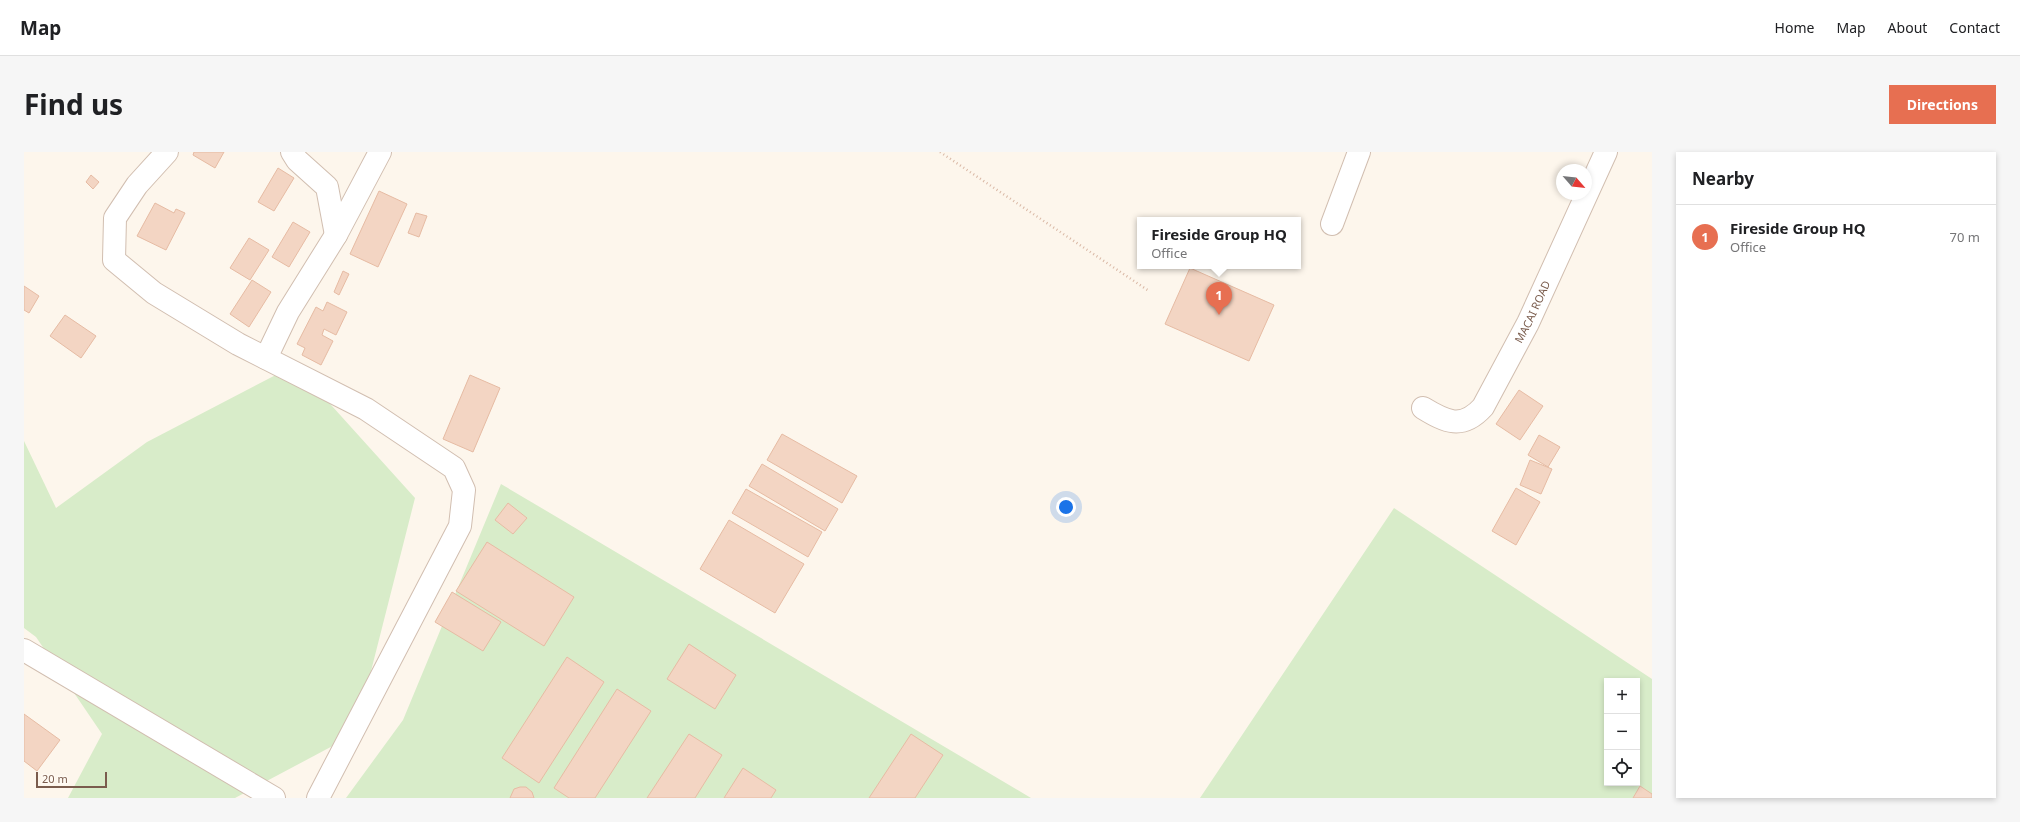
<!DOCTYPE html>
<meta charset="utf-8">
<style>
:root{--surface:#fff;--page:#f6f6f6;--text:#202124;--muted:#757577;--line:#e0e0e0;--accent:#e76f51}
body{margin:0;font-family:"Noto Sans",sans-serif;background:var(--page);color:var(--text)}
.controls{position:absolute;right:12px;bottom:12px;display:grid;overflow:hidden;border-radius:0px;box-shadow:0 2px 6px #0003}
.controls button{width:36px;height:36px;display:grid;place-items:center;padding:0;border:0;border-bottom:1px solid var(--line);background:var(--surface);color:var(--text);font:20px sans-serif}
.compass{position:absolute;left:1532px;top:12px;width:36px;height:36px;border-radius:50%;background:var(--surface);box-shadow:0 2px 6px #0003;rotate:118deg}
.scale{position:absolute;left:12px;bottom:10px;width:71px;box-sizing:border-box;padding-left:4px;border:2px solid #7a5c4d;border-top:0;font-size:11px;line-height:14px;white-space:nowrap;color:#7a5c4d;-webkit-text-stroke:3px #fffaf3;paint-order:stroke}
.you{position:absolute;left:1042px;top:355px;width:14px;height:14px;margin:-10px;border:3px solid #fff;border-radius:50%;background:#1a73e8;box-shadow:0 0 0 6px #1a73e833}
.badge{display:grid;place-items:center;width:26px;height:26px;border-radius:50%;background:var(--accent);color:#fff;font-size:13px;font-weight:700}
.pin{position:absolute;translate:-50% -33px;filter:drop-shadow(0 1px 2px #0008)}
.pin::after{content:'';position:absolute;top:21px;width:14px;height:12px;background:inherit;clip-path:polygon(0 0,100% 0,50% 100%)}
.popup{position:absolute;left:1113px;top:65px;width:164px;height:52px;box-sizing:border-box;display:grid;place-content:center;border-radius:0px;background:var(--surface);filter:drop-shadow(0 1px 3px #0005);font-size:13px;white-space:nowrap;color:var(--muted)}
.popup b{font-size:15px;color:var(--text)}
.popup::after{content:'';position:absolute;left:50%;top:100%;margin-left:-8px;border:8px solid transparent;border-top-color:var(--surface)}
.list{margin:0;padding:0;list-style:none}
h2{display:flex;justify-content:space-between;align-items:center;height:52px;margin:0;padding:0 16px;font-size:17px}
h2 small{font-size:13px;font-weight:400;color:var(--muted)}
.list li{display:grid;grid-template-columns:26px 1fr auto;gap:12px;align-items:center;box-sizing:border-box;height:64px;padding:0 16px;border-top:1px solid var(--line)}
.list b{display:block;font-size:15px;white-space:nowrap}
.list p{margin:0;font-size:13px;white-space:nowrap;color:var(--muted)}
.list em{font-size:13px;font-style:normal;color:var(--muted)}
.icon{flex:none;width:22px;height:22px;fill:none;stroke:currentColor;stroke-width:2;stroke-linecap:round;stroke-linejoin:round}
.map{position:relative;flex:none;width:1628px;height:646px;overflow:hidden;border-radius:0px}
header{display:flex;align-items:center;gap:24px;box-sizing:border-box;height:56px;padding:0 20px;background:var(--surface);border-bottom:1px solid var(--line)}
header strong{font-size:19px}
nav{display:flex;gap:22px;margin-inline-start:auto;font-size:14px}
.intro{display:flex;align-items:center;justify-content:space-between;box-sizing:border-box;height:96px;padding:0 24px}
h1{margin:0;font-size:28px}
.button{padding:10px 18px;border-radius:0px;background:var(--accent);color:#fff;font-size:14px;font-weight:700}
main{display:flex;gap:24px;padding:0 24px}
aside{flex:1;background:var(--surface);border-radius:0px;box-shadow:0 2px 6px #0003}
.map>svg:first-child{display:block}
.green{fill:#d8ecc9;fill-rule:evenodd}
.building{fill:#f3d5c3;stroke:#e6bba3}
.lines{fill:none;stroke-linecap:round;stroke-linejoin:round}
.minor-casing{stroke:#d1beb0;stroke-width:24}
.path{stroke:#d9b8a5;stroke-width:2.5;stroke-dasharray:1 3;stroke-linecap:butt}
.minor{stroke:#fff;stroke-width:22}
.labels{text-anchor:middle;stroke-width:3.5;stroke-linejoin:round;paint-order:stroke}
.street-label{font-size:11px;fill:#7a5c4d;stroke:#fffaf3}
</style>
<header>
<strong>Map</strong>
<nav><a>Home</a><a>Map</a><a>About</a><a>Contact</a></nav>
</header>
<div class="intro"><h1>Find us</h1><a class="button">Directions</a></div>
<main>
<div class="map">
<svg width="1628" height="646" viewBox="0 0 1628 646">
<rect width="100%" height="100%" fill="#fdf6ec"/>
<g class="green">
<polygon points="271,213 391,346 331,582 211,646 44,646 78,582 12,485 0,476 0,289 32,356 123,290"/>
<polygon points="477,332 1007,646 322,646 379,568"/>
<path d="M1370 356 1628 527V646H1176ZM1583 529H1613V631H1583Z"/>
</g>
<g class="building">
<polygon points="170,0 200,0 191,16 169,3"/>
<polygon points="254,16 270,26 250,59 234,50"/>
<polygon points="67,23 75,30 69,37 62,30"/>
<polygon points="355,39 383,52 354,115 326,102"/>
<polygon points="131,51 150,61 152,57 161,61 142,98 113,84"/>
<polygon points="392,61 403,64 395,85 384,81"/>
<polygon points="269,70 286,80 265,115 248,105"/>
<polygon points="225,86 245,98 226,128 206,116"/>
<polygon points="1166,116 1250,153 1225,209 1141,172"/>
<polygon points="319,119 325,122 315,143 310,140"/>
<polygon points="228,128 247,140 225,175 206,162"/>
<polygon points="0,134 15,144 5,161 0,158"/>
<polygon points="303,150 323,160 312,183 300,177 298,183 309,189 297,213 278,203 281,196 273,192 292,155 299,159"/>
<polygon points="41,163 72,184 57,206 26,184"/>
<polygon points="446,223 476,236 449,300 419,287"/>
<polygon points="1495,238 1519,254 1496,288 1472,272"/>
<polygon points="758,282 833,324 818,351 743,308"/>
<polygon points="1515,283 1536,295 1524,315 1504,303"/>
<polygon points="1506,308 1528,317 1517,342 1496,333"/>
<polygon points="738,312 814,357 801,379 725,334"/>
<polygon points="1492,336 1516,350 1492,393 1468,379"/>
<polygon points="722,337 798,380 784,405 708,361"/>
<polygon points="484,351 503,366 489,382 471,368"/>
<polygon points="705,368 780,412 751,461 676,417"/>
<polygon points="463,390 550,445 520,494 432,439"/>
<polygon points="428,440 477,470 459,499 411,470"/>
<polygon points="665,492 712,523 691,557 643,527"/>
<polygon points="543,505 580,530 515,631 478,606"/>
<polygon points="593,537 627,559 571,646 545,646 530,636"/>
<polygon points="0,562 36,588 13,619 0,609"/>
<polygon points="665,582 698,603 671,646 623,646"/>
<polygon points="887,582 919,603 891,646 845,646"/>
<polygon points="719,616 752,638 747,646 700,646"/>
<polygon points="1616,634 1628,642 1628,646 1609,646"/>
<polygon points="496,635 502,635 508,640 510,646 486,646 490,637"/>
</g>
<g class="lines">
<g class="minor-casing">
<g id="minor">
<polyline points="143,0 113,33 91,66 90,108 130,141 214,192 342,257 430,316 440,338 436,374 294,646"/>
<polyline points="268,0 273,8 303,35 312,83"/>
<polyline points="1308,72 1335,0"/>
<polyline points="242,206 264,160 312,83 356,0"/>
<path id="s1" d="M1399 256C1422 270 1438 278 1459 255L1504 171 1582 0"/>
<polyline points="0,498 250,646"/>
</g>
</g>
<polyline class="path" points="916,0 1125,139"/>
<use href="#minor" class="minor"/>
</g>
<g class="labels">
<g class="street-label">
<text dy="4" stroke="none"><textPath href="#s1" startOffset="175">MACAI ROAD</textPath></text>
</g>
</g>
</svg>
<div class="controls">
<button>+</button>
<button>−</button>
<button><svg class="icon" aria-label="locate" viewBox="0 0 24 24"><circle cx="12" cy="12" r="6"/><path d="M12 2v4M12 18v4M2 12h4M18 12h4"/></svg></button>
</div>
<svg class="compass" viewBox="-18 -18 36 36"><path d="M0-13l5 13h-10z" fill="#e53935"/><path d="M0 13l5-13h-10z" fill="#757577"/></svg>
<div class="scale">20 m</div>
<div class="you"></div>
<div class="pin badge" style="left:1195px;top:163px">1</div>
<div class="popup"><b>Fireside Group HQ</b>Office</div>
</div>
<aside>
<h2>Nearby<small></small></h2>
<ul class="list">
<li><span class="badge">1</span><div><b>Fireside Group HQ</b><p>Office</p></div><em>70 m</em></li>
</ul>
</aside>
</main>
